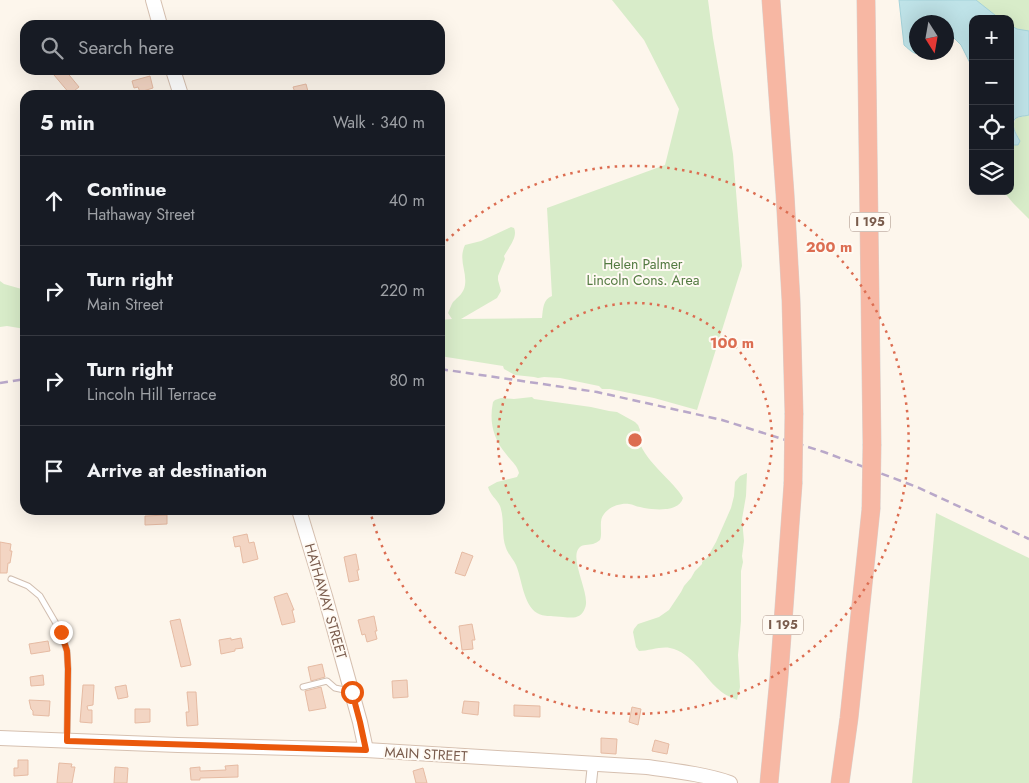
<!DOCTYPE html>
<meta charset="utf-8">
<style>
:root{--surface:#171b24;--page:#20242c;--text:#f1f3f6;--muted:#9ea1a6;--line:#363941}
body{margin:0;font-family:Jost,sans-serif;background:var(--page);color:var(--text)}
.controls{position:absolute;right:15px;top:15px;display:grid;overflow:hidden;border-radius:10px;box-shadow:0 5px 20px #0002}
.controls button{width:45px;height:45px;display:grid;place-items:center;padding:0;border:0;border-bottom:1px solid var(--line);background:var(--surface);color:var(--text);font:25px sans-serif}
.compass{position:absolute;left:909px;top:15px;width:45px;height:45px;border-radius:50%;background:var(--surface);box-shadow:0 5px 20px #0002;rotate:169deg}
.stop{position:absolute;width:15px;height:15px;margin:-11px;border:4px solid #ea580c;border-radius:50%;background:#fff}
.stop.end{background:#ea580c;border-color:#fff;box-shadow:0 1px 5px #0008}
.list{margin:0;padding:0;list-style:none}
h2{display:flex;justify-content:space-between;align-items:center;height:65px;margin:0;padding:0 20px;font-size:21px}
h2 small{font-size:16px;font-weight:400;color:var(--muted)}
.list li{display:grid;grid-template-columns:32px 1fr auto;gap:15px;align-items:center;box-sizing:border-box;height:90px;padding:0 20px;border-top:1px solid var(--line)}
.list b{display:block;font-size:19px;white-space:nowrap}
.list p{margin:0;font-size:16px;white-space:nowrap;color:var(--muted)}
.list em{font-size:16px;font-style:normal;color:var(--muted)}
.icon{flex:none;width:28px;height:28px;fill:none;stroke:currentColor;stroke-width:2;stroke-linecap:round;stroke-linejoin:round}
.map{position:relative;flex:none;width:1029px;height:783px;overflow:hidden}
.search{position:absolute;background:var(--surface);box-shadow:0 5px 20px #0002;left:20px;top:20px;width:425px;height:55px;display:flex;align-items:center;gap:12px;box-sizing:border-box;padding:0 18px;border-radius:15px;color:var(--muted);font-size:19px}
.panel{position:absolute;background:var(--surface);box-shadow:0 5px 20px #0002;left:20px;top:90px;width:425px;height:425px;border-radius:15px}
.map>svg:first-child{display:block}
.green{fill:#d8ecc9}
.water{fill:#bfe3e8;stroke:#a5d3da}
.building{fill:#f3d5c3;stroke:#e6bba3}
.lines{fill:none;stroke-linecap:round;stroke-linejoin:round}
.lane-casing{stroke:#d1beb0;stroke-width:7}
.street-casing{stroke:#d1beb0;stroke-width:12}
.secondary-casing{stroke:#d6c0b0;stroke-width:16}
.highway-casing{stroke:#dad1cd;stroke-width:19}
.lane{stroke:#fff;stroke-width:5}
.street{stroke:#fff;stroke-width:10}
.secondary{stroke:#fff;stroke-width:14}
.highway{stroke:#f7b7a3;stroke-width:18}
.rail{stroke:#b9a8c9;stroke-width:2.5;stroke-dasharray:8 5;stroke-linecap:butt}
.highway-bridge-casing{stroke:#dad1cd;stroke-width:19;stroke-linecap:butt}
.highway-bridge{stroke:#f7b7a3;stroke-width:18}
.route{stroke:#ea580c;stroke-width:6}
.ring{fill:none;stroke:#dc6d51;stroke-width:2.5;stroke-dasharray:2.5 5}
.labels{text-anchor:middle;stroke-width:4;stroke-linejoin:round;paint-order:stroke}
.shield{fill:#fffaf3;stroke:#a28b7f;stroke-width:1}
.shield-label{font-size:12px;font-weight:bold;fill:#7a5c4d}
.park-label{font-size:14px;fill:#537a41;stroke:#fffaf3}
.street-label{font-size:14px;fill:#7a5c4d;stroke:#fffaf3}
.centre{fill:#dc6d51;stroke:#fffaf3;stroke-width:2.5}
.ring-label{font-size:15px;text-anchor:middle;font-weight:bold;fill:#dc6d51;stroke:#fffaf3;stroke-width:4;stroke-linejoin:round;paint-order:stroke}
</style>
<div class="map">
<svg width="1029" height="783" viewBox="0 0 1029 783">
<rect width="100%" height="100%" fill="#fdf6ec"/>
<g class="green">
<path d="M612 0H708L713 38 733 154 742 266 697 410 654 398 610 389H602L599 386 560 378 544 377 538 378 534 377 515 375 504 369 503 366 440 356V320L452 319 448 313C450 309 451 305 453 302 458 297 464 293 465 285 467 271 458 260 465 245L481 241 511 227 514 228C518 237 509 247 504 256L505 259 498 276V280L501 291 497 298 461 319 542 318C543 309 543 299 552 296L547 208 665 165 679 109 644 40Z"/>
<polygon points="927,0 1029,0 1029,36 1010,29 1010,19 973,19 946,22 926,22"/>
<path d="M1029 115V219L1013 203 1003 191H1010V143L1014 145H1018L1020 141C1016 133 1011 126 1016 118Z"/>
<polygon points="0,281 4,284 25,290 25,329 7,326 0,327"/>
<path d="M532 397 534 399 591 407 609 411 617 412 635 422 638 425 640 430C631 452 675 481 683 498 679 513 652 510 640 507 636 507 633 504 629 504 620 503 609 507 604 514 598 521 603 532 600 540 598 542 595 543 593 544 589 545 582 544 579 548 569 559 591 595 585 608 581 619 573 618 563 617 555 616 543 617 537 613 523 604 522 579 516 565 513 559 508 554 506 548 501 535 505 520 500 506 497 499 490 495 488 487L497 482 517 477 519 473C517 465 511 461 506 454 493 439 489 421 493 402L495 400 501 398 514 399Z"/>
<path d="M747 473 746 496 742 519 744 541 742 556 743 562 741 571V621L738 655 740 687 737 700C730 697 723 694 717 688 702 674 692 653 670 648 661 646 649 651 639 651L636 647 633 632 634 629 638 624 659 617 669 610 681 592 684 586 691 578 695 571 702 564V562L707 558 716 542 731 508 734 496 735 482 740 476Z"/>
<polygon points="936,513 1029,558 1029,783 912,783"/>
</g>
<g class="water">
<path d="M899 0H976L1000 19H973V69L961 45 952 36 947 35 946 22H916V52L923 53C915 56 911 51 904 45Z"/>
<path d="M1010 25 1017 29 1029 31V115C1026 116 1019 116 1016 118 1009 123 1017 136 1020 141L1018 145H1014L1010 143Z"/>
</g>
<g class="building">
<polygon points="60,70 65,70 79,87 70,94 54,75"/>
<polygon points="150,76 153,88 140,92 138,87 134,88 132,81"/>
<polygon points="306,84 309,95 296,95 293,87"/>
<polygon points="167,515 167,524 145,525 145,516"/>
<polygon points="247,534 249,543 254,542 258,559 243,563 240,546 235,547 233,537"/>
<polygon points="0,542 11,544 10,551 12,551 10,563 8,563 7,573 0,573"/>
<polygon points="462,552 473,556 465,576 455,573"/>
<polygon points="356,554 359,570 357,570 359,580 349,582 344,557"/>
<polygon points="287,593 294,610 292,610 295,622 282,625 274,597"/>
<polygon points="374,616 377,631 375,631 377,639 367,642 365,634 362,635 358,620"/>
<polygon points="180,619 191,665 181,667 170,621"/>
<polygon points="472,624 475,640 472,640 473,649 462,650 459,626"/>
<polygon points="231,638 231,640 241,638 243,648 235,649 235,651 221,654 219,640"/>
<polygon points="48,641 50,651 31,654 29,644"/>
<polygon points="322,664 325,677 311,681 308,667"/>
<polygon points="43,675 44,685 31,686 30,677"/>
<polygon points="407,680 408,697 393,698 392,681"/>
<polygon points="83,685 94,685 93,705 87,706 88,710 92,710 92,723 80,722"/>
<polygon points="126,685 128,697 118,699 115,687"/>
<polygon points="321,687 326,708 309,711 305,691"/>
<polygon points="187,692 196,692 198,725 187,726 186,712 189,712"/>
<polygon points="29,700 50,701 49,716 33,715 33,711 31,709"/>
<polygon points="464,701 479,702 478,715 462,713"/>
<polygon points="514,705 540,706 540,717 514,716"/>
<polygon points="632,707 641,709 638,725 629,722"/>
<polygon points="135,709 150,709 150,722 135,723"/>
<polygon points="601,738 617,739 616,754 601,753"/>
<polygon points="655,740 669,744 667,754 652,751"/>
<polygon points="18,760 28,760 28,775 14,776 14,768 18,768"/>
<polygon points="59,763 72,764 71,767 75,767 72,783 57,783"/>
<polygon points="238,765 238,777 200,778 200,780 191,780 190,768 200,767 200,771 226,770 225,766"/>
<polygon points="115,767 128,768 127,783 114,783"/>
<polygon points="423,768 427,783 416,783 413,771"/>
</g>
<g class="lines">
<g class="lane-casing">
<g id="lane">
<polyline points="11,579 28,586 40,596 61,632 67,651 68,669 67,740"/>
<polyline points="303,687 327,681 335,688 349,691"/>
</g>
</g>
<g class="street-casing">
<polyline id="street" points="591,783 593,764"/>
</g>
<g class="secondary-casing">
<g id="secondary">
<polyline points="153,0 160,25"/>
<polyline points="173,70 181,95"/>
<polyline points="299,510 325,596 360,722 366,750"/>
<path d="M0 738 178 745 366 750 647 767C675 771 704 774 730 783"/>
</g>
</g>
<g class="highway-casing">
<g id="highway">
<polyline points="771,0 785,194 791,300 794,413"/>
<polyline points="866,0 872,444"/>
<polyline points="769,783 779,677 793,484"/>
<polyline points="840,783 849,718 871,509"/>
</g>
</g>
<use href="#lane" class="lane"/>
<use href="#street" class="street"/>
<use href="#secondary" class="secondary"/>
<use href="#highway" class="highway"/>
<g class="rail">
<polyline points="440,369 597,392 722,420 824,452 917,487 1029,539"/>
<polyline points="0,383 25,379"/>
</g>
<g class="highway-bridge-casing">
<g id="highway-bridge">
<polyline points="793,484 794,413"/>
<polyline points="871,509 872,444"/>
</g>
</g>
<use href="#highway-bridge" class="highway-bridge"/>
</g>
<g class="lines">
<polyline class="route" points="61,632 67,651 68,669 67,741 366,750 360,722 352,692"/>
</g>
<g class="ring">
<circle cx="635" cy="440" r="137"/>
<path d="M441 246A274 274 0 1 1 370 511"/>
</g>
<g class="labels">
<g class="shield">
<rect x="850" y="212.5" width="40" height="19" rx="4"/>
<rect x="763" y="615.5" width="40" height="19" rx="4"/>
</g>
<g class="shield-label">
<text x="870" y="226">I 195</text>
<text x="783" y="629">I 195</text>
</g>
<g class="park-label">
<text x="643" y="269">Helen Palmer<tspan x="643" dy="16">Lincoln Cons. Area</tspan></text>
</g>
<g class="street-label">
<text transform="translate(326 601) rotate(74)" y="5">HATHAWAY STREET</text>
<text transform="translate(426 754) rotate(3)" y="5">MAIN STREET</text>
</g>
</g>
<circle cx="635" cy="440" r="8" class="centre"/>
<g class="ring-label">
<text x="829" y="252">200 m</text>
<text x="732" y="348">100 m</text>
</g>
</svg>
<div class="controls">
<button>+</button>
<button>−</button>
<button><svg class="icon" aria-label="locate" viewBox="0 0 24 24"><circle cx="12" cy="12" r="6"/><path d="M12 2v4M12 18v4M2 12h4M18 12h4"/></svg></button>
<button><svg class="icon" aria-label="layers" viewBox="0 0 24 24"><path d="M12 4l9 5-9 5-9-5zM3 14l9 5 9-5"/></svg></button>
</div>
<svg class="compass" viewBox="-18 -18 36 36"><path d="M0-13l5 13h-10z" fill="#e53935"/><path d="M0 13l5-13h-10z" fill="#9ea1a6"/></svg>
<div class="stop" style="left:352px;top:692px"></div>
<div class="stop end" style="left:61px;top:632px"></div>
<div class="search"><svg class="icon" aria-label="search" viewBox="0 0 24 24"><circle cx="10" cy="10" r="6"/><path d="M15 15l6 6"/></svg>Search here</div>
<section class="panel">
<h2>5 min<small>Walk · 340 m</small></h2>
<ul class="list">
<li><svg class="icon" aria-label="ahead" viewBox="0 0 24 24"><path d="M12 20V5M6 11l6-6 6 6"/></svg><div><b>Continue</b><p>Hathaway Street</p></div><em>40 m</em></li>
<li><svg class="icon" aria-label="right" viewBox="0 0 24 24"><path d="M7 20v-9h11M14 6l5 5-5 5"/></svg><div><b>Turn right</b><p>Main Street</p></div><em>220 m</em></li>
<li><svg class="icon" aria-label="right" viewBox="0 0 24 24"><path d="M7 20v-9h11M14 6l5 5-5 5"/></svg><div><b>Turn right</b><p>Lincoln Hill Terrace</p></div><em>80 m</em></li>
<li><svg class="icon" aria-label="arrive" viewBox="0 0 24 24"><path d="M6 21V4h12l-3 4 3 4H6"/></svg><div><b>Arrive at destination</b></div></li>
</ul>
</section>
</div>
